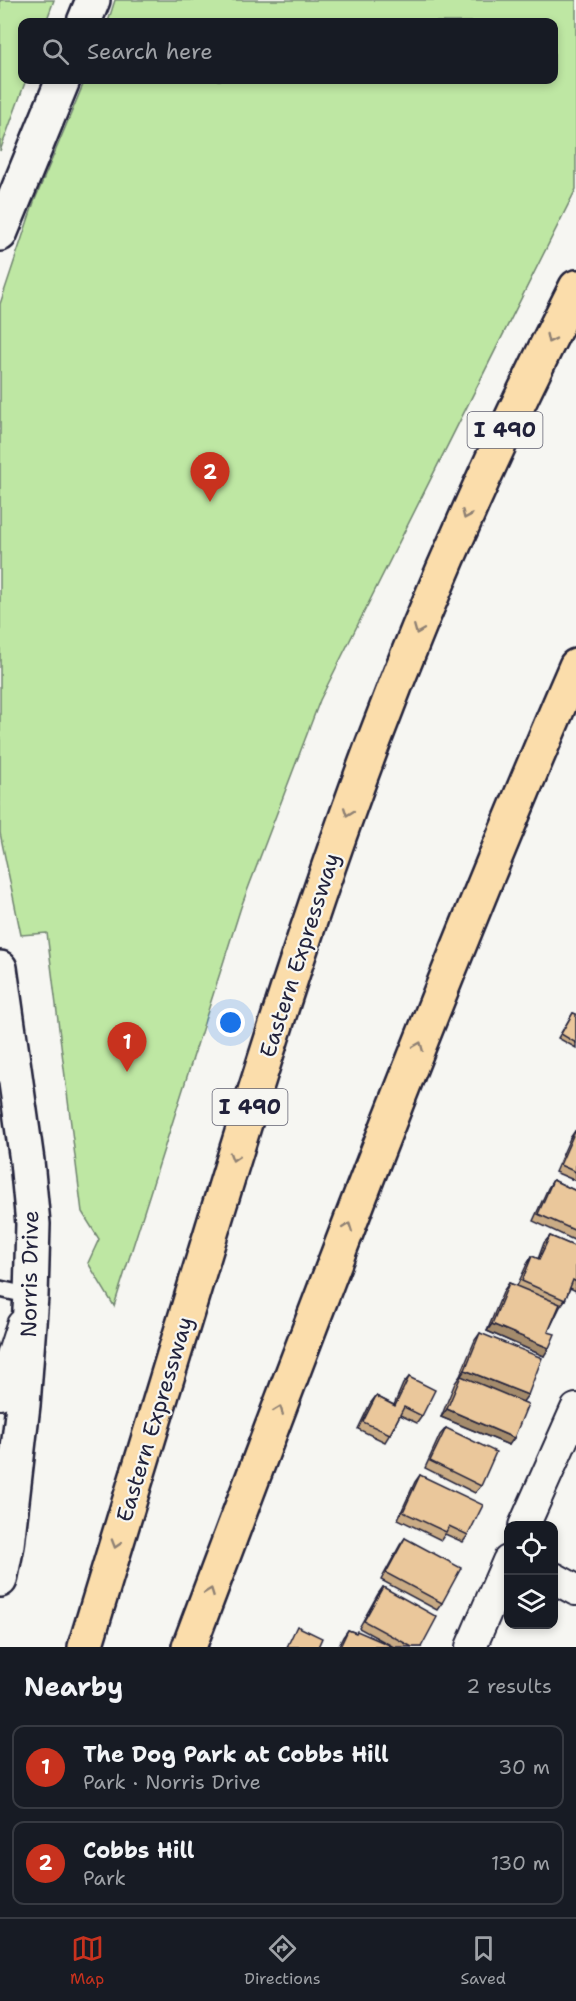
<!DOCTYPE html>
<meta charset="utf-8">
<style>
:root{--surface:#171b24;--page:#242831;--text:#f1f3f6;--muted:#9ea1a6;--line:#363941;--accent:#c8321e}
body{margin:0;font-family:"Shantell Sans",sans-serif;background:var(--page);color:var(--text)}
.controls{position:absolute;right:18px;bottom:18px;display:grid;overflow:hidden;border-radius:12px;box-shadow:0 3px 9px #0003}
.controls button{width:54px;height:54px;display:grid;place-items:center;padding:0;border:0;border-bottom:2px solid var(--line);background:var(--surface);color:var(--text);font:30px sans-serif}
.you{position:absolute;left:231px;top:1023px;width:21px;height:21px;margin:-15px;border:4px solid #fff;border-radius:50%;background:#1a73e8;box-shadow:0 0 0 9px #1a73e833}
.badge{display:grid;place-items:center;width:39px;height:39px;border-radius:50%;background:var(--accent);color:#fff;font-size:20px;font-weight:700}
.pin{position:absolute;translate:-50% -50px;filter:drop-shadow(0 2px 3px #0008)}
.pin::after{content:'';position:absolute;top:32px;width:21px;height:18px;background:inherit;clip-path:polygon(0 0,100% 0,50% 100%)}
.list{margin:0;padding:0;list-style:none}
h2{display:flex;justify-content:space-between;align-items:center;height:78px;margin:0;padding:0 24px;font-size:26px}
h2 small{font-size:20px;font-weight:400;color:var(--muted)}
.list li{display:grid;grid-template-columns:39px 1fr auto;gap:18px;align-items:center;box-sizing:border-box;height:84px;margin:0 12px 12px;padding:0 12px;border:2px solid var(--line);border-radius:12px}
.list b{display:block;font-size:22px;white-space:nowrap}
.list p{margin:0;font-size:20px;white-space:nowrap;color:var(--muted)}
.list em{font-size:20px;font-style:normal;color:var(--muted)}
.icon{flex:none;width:33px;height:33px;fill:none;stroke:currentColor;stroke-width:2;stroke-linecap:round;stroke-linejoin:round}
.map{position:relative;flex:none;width:576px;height:1647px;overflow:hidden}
.search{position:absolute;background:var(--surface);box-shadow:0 3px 9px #0003;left:18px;right:18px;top:18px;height:66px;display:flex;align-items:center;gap:15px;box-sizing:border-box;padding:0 21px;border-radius:12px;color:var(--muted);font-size:22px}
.sheet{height:270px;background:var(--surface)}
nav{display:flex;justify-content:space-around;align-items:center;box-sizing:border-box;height:84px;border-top:2px solid var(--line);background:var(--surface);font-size:16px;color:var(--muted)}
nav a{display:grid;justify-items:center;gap:3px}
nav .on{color:var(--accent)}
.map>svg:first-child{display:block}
.green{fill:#bee7a3;stroke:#70846f;stroke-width:1.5}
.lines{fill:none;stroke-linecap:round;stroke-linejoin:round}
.lane-casing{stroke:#22223b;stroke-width:20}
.street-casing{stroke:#22223b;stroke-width:34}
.secondary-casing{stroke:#22223b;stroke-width:38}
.highway-casing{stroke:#22223b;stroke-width:38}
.lane{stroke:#f6f6f2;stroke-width:15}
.street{stroke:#f6f6f2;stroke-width:30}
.secondary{stroke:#f6f6f2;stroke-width:33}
.highway{stroke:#fbddab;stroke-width:33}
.wall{fill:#c9ab85;stroke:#22223b;stroke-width:1.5}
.shaded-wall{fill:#a48b6c;stroke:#22223b;stroke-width:1.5}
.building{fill:#eac79b;stroke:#22223b;stroke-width:1.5}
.oneway{stroke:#8e8073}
.labels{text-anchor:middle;stroke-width:4.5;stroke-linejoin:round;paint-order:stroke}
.shield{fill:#f6f6f2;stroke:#626272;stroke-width:1.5}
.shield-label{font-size:21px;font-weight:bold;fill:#22223b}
.street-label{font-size:22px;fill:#22223b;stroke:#f6f6f2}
</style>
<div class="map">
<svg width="576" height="1647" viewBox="0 0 576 1647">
<rect width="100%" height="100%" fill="#f6f6f2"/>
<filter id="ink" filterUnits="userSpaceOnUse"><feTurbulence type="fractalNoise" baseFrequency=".0167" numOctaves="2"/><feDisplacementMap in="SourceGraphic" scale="12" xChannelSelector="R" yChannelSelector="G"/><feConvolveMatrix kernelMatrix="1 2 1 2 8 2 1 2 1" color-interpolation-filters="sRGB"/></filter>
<g filter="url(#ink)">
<g class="green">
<polygon points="0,0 54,0 46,22 22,22 22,80 26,80 0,151"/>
<polygon points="115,0 576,0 576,189 320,700 241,907 114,1306 88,1263 99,1239 82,1212 47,933 21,935 0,833 0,304 34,202 85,80 554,80 554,22 108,22"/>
</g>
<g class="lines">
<g class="lane-casing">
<polyline id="lane" points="0,1289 31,1296"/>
</g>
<g class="street-casing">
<g id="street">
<polyline points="0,1394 22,1325"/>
<polyline points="524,1526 576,1409"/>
<polyline points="554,1578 576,1590"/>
<polyline points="471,1647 508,1561"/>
</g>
</g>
<g class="secondary-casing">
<g id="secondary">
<polyline points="84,22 93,0"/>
<polyline points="0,234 63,80"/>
<polyline points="0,968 27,1161 33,1224 31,1296 23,1405 7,1545 0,1580"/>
</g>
</g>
<g class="highway-casing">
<g id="highway">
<path d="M85 1647C126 1512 167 1378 208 1243 259 1076 311 909 372 746 431 589 500 436 576 287"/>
<path d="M189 1647C313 1318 436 989 576 666"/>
</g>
</g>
<use href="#lane" class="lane"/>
<use href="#street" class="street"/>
<use href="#secondary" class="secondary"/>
<use href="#highway" class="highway"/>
</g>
<g class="wall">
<polygon points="573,1013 576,1014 576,1048 558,1038"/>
<polygon points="575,1131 576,1132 576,1181 555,1172 570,1138"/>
<polygon points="553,1180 576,1191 576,1241 533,1221 548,1188"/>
<polygon points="550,1236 576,1247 576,1291 570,1288 565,1300 560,1307 548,1332 544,1356 487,1331 504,1290 509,1283 517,1286 527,1264 532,1256 538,1259 544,1243"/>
<polygon points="480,1333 523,1402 509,1445 441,1417 455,1383 460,1376 475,1340"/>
<polygon points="409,1377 422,1416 417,1423 400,1415 390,1434 385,1442 358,1429 370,1404 376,1396 394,1405 403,1384"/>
<polygon points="446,1428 481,1486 475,1493 425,1468 440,1435"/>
<polygon points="420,1475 468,1535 463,1542 445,1534 441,1540 398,1519 415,1482"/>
<polygon points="405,1538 442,1603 437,1610 381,1580 400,1545"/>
<polygon points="383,1587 421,1647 338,1647 343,1637 348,1630 392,1646 359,1628 378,1594"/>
</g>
<g class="shaded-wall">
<polygon points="492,1324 549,1348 544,1356 487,1331"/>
<polygon points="465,1370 528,1395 522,1403 460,1377"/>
<polygon points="447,1409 514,1438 509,1445 441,1417"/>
</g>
<g class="building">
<polygon points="573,1013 576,1014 576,1043 561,1034"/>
<polygon points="575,1131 576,1132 576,1172 560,1165"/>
<polygon points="553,1180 576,1191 576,1231 538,1214"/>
<polygon points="550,1236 576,1247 576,1282 573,1280 565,1300 522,1281 532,1256 539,1259"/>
<polygon points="509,1283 560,1304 548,1332 555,1334 549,1348 492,1324"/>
<polygon points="480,1333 542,1358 528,1395 465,1370"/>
<polygon points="461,1376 528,1404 514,1438 447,1409"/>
<polygon points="409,1377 435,1390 422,1416 404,1407 390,1434 363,1422 376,1396 395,1406"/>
<polygon points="446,1428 496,1452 481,1486 430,1461"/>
<polygon points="420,1475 483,1505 468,1535 449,1526 446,1532 403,1512"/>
<polygon points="405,1538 461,1568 442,1603 386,1573"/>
<polygon points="383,1587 437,1617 421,1647 412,1647 364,1621"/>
<polygon points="297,1626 322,1638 318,1647 287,1647"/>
<polygon points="348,1630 356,1633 357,1631 394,1647 340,1647"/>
</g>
<defs><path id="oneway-chevron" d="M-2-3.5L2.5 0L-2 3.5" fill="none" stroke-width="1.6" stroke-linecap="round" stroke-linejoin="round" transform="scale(1.5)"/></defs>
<g class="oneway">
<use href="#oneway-chevron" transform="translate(550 339) rotate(116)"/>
<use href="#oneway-chevron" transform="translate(466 515) rotate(114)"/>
<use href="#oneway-chevron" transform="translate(418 630) rotate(112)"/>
<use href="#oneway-chevron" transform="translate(348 812) rotate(110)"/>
<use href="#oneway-chevron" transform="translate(419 1046) rotate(-68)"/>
<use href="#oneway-chevron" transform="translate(234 1157) rotate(107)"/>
<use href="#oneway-chevron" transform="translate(348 1227) rotate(-69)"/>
<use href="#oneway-chevron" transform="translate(279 1410) rotate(-69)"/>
<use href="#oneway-chevron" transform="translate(116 1544) rotate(107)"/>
<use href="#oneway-chevron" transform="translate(210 1592) rotate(-69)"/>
</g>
</g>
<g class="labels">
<g class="shield">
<rect x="467.5" y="412" width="75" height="36" rx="4.5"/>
<rect x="212.5" y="1089" width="75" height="36" rx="4.5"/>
</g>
<g class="shield-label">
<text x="505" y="437">I 490</text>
<text x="250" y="1114">I 490</text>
</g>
<g class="street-label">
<text transform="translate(299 955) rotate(-72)" y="8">Eastern Expressway</text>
<text transform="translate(29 1274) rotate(-89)" y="8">Norris Drive</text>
<text transform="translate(154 1419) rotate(-73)" y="8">Eastern Expressway</text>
</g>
</g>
</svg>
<div class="controls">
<button><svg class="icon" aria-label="locate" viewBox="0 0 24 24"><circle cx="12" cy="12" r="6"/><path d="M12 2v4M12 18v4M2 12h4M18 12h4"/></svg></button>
<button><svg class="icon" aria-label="layers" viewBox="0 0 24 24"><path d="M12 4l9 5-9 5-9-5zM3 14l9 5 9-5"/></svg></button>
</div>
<div class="you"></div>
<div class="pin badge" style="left:127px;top:1072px">1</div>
<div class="pin badge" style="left:210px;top:502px">2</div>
<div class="search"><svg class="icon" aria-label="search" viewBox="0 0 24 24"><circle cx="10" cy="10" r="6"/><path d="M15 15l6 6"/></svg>Search here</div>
</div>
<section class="sheet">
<h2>Nearby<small>2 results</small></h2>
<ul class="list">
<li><span class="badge">1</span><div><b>The Dog Park at Cobbs Hill</b><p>Park · Norris Drive</p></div><em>30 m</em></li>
<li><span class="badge">2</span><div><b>Cobbs Hill</b><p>Park</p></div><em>130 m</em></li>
</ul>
</section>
<nav>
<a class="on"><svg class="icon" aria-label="map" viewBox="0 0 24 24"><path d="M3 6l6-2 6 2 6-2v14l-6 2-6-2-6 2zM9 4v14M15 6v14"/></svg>Map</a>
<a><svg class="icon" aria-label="directions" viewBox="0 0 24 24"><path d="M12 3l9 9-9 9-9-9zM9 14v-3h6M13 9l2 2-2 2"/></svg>Directions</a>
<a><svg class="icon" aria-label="saved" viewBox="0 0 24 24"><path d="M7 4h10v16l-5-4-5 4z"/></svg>Saved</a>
</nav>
